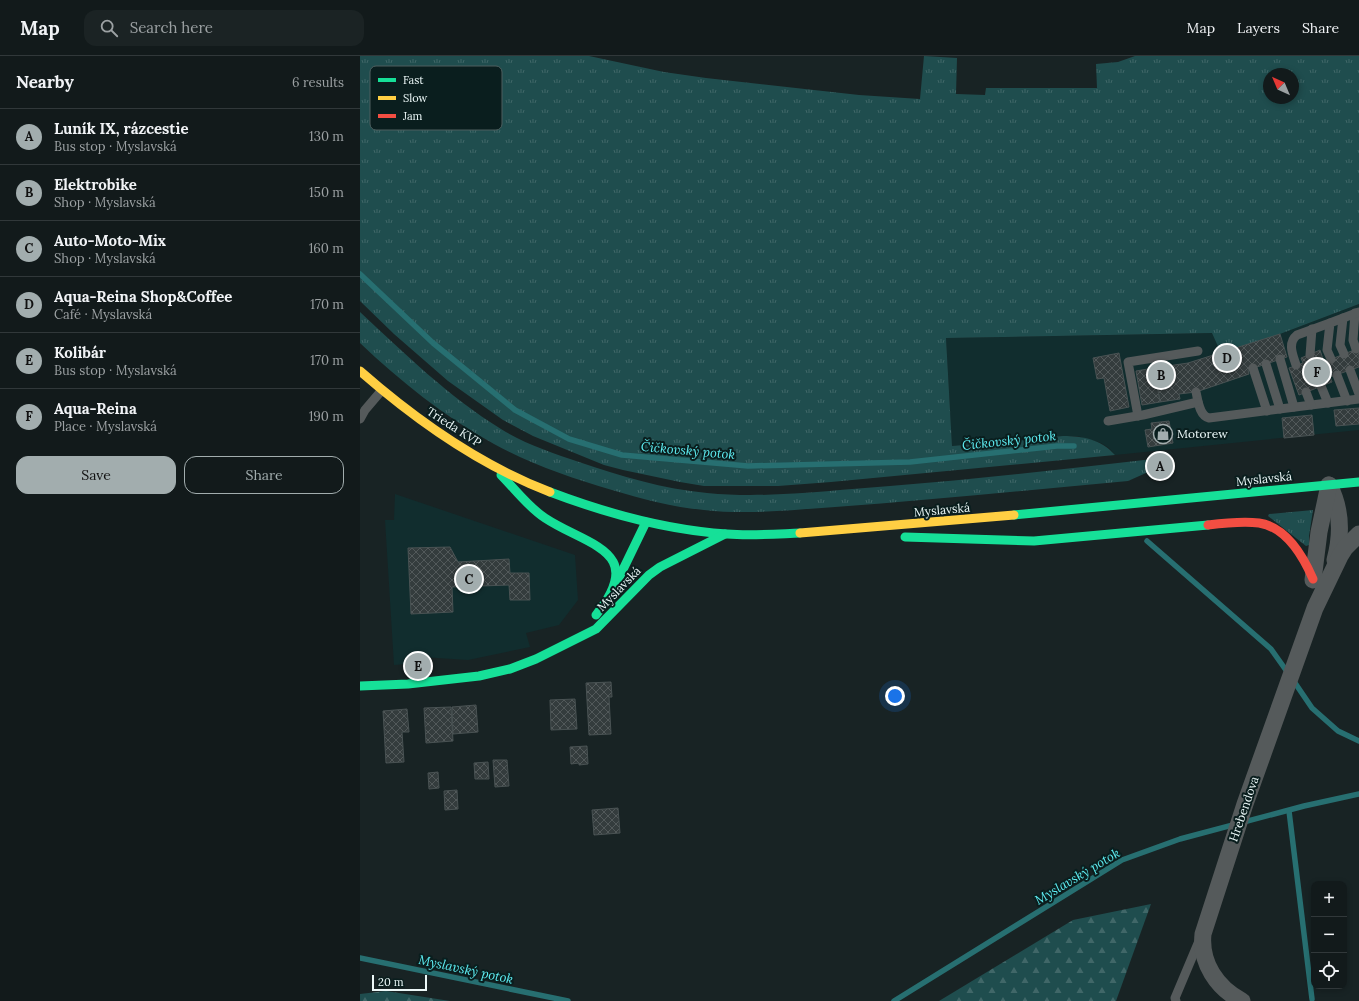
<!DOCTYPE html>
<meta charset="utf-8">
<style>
:root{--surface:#121a1b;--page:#1b2324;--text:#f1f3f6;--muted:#9ca1a3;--line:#31383a;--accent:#a2adae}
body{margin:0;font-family:Lora,serif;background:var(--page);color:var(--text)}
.controls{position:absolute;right:12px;bottom:12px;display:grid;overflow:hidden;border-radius:8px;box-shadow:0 2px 6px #0003}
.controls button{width:36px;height:36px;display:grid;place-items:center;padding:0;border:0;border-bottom:1px solid var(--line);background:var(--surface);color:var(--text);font:20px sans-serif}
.compass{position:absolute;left:903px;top:12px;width:36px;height:36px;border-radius:50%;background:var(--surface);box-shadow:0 2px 6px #0003;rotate:316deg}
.scale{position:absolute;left:12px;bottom:10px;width:55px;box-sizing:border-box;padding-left:4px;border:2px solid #ecf8f8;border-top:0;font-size:11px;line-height:14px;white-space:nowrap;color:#ecf8f8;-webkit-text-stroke:3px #0a1e1e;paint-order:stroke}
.you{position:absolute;left:535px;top:640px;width:14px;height:14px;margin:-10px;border:3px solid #fff;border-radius:50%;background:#1a73e8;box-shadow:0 0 0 6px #1a73e833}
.badge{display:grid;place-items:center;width:26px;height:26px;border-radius:50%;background:var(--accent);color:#111;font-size:13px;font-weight:700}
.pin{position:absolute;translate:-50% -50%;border:2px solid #fff;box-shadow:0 1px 4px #0006}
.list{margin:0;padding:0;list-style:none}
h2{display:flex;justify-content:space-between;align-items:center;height:52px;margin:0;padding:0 16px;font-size:17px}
h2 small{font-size:13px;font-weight:400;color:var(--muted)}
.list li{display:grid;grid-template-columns:26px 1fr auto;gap:12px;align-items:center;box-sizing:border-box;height:56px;padding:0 16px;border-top:1px solid var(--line)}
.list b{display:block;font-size:15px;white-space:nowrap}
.list p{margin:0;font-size:13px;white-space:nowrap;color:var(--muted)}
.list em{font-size:13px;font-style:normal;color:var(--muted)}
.actions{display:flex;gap:8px;padding:12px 16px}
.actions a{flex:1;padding:9px 0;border:1px solid var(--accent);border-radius:12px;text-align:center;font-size:14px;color:var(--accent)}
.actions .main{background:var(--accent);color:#111}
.icon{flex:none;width:22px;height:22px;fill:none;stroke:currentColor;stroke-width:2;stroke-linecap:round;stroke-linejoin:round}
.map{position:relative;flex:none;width:999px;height:945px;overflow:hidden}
header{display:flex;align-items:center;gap:24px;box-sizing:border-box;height:56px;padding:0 20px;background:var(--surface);border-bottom:1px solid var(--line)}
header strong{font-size:19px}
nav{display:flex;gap:22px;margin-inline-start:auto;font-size:14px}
.search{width:280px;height:36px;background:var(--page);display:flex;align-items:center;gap:10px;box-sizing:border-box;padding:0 14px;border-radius:12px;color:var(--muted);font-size:15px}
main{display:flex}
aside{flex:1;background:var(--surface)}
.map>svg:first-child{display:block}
.built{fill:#112d2e}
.grass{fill:url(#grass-tufts);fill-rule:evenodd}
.forest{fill:url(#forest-firs)}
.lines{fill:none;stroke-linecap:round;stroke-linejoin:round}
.stream{stroke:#276f71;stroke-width:5.5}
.building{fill:url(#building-cross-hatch);stroke:#495253}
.lane{stroke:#555a5b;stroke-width:9}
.street{stroke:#555a5b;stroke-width:17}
.fast{stroke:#16e098;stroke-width:9}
.slow{stroke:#ffcf43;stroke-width:9}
.jam{stroke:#f24e42;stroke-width:9}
.labels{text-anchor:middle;stroke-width:4;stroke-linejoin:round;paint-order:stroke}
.street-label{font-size:12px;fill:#ecf8f8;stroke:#0a1e1e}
.poi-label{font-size:12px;fill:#ecf8f8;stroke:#0a1e1e;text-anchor:start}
.water-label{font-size:13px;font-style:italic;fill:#5eeef3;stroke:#0a1e1e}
.key{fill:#0a1e1e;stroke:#4e5f5f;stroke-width:1}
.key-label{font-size:11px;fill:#ecf8f8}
</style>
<header>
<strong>Map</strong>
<div class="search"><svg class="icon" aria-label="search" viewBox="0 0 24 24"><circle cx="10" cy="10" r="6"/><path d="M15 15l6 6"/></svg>Search here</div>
<nav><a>Map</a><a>Layers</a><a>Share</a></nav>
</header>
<main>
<aside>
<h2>Nearby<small>6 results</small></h2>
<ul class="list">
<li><span class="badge">A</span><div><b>Luník IX, rázcestie</b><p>Bus stop · Myslavská</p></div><em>130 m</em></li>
<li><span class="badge">B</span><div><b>Elektrobike</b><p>Shop · Myslavská</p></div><em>150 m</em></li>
<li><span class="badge">C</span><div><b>Auto-Moto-Mix</b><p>Shop · Myslavská</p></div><em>160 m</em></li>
<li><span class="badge">D</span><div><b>Aqua-Reina Shop&amp;Coffee</b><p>Café · Myslavská</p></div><em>170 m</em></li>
<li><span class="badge">E</span><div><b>Kolibár</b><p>Bus stop · Myslavská</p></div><em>170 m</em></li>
<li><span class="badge">F</span><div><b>Aqua-Reina</b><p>Place · Myslavská</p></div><em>190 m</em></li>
</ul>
<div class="actions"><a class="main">Save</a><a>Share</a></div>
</aside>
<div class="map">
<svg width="999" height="945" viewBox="0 0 999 945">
<defs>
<pattern id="grass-tufts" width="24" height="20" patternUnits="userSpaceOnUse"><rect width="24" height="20" fill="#1f4d4e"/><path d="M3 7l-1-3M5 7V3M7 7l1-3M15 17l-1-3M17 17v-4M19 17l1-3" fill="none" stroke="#406768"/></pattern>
<pattern id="forest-firs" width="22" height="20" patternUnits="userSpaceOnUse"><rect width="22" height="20" fill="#1f4d4e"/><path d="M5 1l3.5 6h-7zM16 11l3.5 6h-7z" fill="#406768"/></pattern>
<pattern id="building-cross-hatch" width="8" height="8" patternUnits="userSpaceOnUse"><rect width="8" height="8" fill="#343c3d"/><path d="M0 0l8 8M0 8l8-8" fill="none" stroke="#52595a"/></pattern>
</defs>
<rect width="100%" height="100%" fill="#182324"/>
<g class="built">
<polygon points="999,248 999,374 755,399 749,392 741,387 717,380 703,380 592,390 586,282 853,277 861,296 920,278"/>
<polygon points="35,438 215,499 218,544 199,569 166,577 170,591 108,604 62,601 47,608 34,609 25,464 34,464"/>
</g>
<g class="grass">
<path d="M0 0H229L304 16 346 22 499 39 560 43 564 0 597 2 596 38 625 39 626 32H737L736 8 758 6 775 0H999V248L920 278 861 297 852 277 586 282 592 390 703 380C722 380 741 383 755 399L471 426 418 430H344L320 426 263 414 244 409 173 380 143 364 88 325 34 278 0 245ZM909 18H933V42H909Z"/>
<path d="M0 256C44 297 89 341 141 373 165 388 193 397 219 406 261 420 303 433 347 437 407 443 471 434 530 430 618 423 706 413 793 403L795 413 768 425C670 434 573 444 475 451 431 454 387 459 344 454 312 451 282 443 252 434 211 422 171 408 134 388 85 361 40 325 0 287Z"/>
<polygon points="953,454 949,480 949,489 946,490 908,460 909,458"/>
</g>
<g class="forest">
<polygon points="791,848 756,945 579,945 713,864"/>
<polygon points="26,935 90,945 0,945 0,938"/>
</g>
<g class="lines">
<g class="stream">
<polyline points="0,218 73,287 155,354 209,383 262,399 388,410 550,406 697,390 714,390"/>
<polyline points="787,485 911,593 928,617"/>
<polyline points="933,624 952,652 978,675 999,685"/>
<polyline points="929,755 952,943"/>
<polyline points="0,902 208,945"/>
<polyline points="534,945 762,804 820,783 944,750 999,738"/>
</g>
</g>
<g class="building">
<polygon points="920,278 927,301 888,314 889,318 836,336 819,338 820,343 800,346 794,312 828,307"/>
<polygon points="999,292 999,311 970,321 972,326 939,339 929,312 943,307 941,302 960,294 964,306"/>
<polygon points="759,297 769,351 750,355 744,322 737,323 733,302"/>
<polygon points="794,312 800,346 782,349 776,315"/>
<polygon points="999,352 999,368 976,370 974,354"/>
<polygon points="952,359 954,379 924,382 922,362"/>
<polygon points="809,365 813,387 788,391 785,374 792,373 791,367"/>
<polygon points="90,491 98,506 149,503 150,517 169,517 170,544 150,544 149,529 92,531 93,556 51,558 48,492"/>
<polygon points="251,626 252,641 249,641 251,678 229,679 226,627"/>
<polygon points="215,643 217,673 191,674 190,644"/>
<polygon points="116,649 118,676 93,678 92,651"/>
<polygon points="91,651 93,685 66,687 64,652"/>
<polygon points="47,653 49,676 42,676 44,706 26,707 23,655"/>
<polygon points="227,690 228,708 219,709 219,707 211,708 210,691"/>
<polygon points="133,704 147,704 149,730 135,731"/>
<polygon points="128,706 129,723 115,723 114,707"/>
<polygon points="78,716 79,732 69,733 68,717"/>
<polygon points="97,734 98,753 85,754 84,735"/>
<polygon points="258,752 260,777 234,779 232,754"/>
</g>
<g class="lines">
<g class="lane">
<polyline points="995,257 993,284 996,293"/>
<polyline points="983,262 980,289 984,298"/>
<polyline points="950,299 952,273"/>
<polyline points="920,303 934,351"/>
<polyline points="971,303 967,294 970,267 999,256"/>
<polyline points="906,308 920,353"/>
<path d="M936 309C933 299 927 287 937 279L970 267"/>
<polyline points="893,312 907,355"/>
<polyline points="990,314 999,338"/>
<polyline points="977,319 987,345"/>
<polyline points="961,330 968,347"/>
<path d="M836 336C838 344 839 360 849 362L999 343"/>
<polyline points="946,336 951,349"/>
<polyline points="778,360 768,306 838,295"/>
<polyline points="0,363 5,354 22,334"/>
<polyline points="748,365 783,359 838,346"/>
<polyline points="816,945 815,942 839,885"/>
</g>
<g class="street">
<path d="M969 429C981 452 982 478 975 504"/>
<polyline points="953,524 959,476 969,429"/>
<path d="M882 945C857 932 840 907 843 878L885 748 955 552 980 500 985 492 999 478"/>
</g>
<g class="fast">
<path d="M141 419C155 433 168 451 185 462 227 490 288 494 236 559"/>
<path d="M190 436C248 458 306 474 367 478 392 480 416 478 440 477"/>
<polyline points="654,459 999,426"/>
<polyline points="545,481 674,485 848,469"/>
<polyline points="255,530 286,466"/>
<polyline points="0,630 48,628 119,620 150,613 176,603 236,573 289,519 300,511 365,478"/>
</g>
<g class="slow">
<path d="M0 315C57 365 119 409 190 436"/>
<polyline points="440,477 654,459"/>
</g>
<path class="jam" d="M848 469C864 467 883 465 899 467 926 471 943 500 953 523"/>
</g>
<defs>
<g id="shop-ring" transform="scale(1)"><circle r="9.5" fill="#0a1e1e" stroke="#a2adae" stroke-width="1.5"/><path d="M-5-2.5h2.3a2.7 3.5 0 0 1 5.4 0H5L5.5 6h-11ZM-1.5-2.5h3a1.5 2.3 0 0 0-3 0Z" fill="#a2adae"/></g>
</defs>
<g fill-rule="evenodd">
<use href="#shop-ring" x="803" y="378"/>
</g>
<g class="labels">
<g class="street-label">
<text transform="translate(94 371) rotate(33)" y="4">Trieda KVP</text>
<text transform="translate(904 423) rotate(-6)" y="4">Myslavská</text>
<text transform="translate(582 454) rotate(-5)" y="4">Myslavská</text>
<text transform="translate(259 533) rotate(-46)" y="4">Myslavská</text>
<text transform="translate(884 753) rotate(-71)" y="4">Hrebendova</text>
</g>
<g class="poi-label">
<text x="817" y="382">Motorew</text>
</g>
<g class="water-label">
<text transform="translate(649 384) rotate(-6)" y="5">Čičkovský potok</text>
<text transform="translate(328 394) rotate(5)" y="5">Čičkovský potok</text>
<text transform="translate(717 820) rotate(-31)" y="5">Myslavský potok</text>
<text transform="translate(106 913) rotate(12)" y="5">Myslavský potok</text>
</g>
</g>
<rect x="10" y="10" width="132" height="64" rx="6" class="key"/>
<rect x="18" y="22" width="18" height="4" fill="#16e098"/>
<rect x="18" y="40" width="18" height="4" fill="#ffcf43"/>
<rect x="18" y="58" width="18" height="4" fill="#f24e42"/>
<g class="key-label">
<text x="43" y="28">Fast</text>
<text x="43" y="46">Slow</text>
<text x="43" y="64">Jam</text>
</g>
</svg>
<div class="controls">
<button>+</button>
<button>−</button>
<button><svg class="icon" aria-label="locate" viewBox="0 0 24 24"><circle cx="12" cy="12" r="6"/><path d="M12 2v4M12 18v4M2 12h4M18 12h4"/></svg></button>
</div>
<svg class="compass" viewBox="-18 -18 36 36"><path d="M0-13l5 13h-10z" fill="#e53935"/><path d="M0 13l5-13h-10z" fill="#9ca1a3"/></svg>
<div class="scale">20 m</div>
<div class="you"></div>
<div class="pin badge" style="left:800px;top:410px">A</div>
<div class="pin badge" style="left:801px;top:319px">B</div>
<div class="pin badge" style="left:109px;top:523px">C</div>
<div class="pin badge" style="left:867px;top:302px">D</div>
<div class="pin badge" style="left:58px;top:610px">E</div>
<div class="pin badge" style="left:957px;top:316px">F</div>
</div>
</main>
